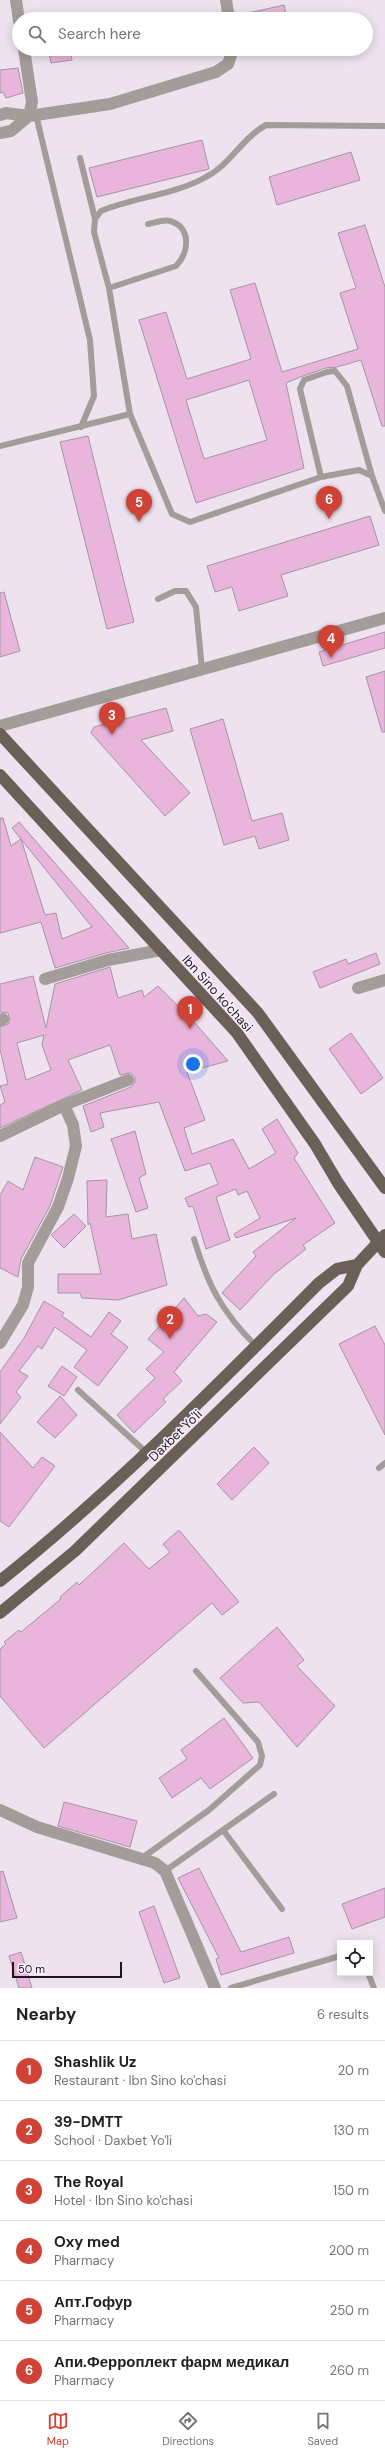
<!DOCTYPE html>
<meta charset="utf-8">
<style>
:root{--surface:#fff;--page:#f2f2f2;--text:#202124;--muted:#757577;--line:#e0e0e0;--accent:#cf4235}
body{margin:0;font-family:"DM Sans",sans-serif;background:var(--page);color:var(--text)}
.controls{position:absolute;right:12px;bottom:12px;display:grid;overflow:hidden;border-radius:0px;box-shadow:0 2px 10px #0003}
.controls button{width:36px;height:36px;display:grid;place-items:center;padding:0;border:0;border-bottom:1px solid var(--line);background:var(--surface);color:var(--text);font:20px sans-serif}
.scale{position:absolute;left:12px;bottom:10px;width:110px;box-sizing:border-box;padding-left:4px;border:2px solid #1b171c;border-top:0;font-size:11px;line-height:14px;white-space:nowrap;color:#1b171c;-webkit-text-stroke:3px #fbeffd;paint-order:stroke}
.you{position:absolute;left:193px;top:1064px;width:14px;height:14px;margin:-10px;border:3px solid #fff;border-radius:50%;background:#1a73e8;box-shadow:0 0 0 6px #1a73e833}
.badge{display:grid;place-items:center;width:26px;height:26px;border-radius:50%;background:var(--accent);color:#fff;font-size:13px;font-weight:700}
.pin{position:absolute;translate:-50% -33px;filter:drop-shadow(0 1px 2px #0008)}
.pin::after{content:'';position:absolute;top:21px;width:14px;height:12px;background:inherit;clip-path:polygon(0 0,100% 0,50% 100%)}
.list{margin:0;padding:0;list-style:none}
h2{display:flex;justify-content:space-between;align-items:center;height:52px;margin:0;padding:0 16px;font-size:17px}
h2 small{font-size:13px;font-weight:400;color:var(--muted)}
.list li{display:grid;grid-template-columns:26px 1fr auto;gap:12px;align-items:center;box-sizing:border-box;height:60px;padding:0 16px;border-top:1px solid var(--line)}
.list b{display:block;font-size:15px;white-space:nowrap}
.list p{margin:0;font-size:13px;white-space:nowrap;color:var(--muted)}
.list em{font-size:13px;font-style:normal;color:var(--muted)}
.icon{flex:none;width:22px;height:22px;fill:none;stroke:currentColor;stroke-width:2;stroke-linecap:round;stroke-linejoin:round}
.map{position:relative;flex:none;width:385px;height:1988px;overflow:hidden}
.search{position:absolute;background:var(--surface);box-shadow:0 2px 10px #0003;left:12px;right:12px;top:12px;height:44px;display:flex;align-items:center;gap:10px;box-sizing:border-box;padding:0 14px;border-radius:22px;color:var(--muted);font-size:15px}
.sheet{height:412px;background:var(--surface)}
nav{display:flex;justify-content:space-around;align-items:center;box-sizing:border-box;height:56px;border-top:1px solid var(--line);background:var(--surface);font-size:11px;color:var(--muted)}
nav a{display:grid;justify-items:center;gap:2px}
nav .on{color:var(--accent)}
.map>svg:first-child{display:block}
</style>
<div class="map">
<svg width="385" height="1988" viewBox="0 0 385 1988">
<rect width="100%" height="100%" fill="#eee2ef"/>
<!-- building -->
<path fill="#e9b5dc" stroke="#a395a0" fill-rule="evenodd" d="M284 5 287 19H244V14Z
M48 49H70L72 60 51 63Z
M18 68 23 93 6 98 3 92 0 93V70Z
M202 140 209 169 97 197 89 168Z
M351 152 360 180 277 205 269 177Z
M365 225 385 287V426H382L361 360 337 367 326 368 303 376 286 383 304 468 196 503 139 320 166 312 187 379 251 359 230 290 255 283 282 372 358 349 340 293 356 288 338 233ZM249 380 267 440 204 459 186 400Z
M88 436 134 622 107 629 60 442Z
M370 516 379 545 281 575 288 596 239 611 232 587 215 592 207 566Z
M4 592 20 651 0 657V593Z
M385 632V648L323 666 319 652Z
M385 671V732H382L366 677Z
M166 708 173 731 141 740 190 793 165 816 91 733 94 727Z
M223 719 252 821 282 813 289 840 259 849 255 836 224 845 190 729Z
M0 818H3L11 846 21 839 45 915 56 913 62 939 92 927 12 828 19 822 129 948 106 953 55 968 41 922 0 933Z
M376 953 380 964 320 988 313 972 346 959 348 964Z
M110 967 118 998 142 990 144 997 158 986 181 1009 182 1008 228 1061 187 1072 205 1120 184 1128 192 1154 233 1139 249 1169 276 1153 262 1129 277 1119 298 1153 294 1158 335 1223 303 1245 306 1249 274 1274 240 1310 222 1293 256 1256 253 1252 296 1218 236 1238 234 1234 260 1218 247 1191 238 1195 236 1189 216 1197 230 1240 206 1249 193 1206 189 1207 185 1198 218 1184 210 1163 185 1171 159 1102 100 1113 104 1127 91 1132 83 1106 131 1087 135 1082V1077L130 1073 120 1075 110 1045 68 1060 82 1090 0 1128V1105L5 1102 0 1086 8 1084 0 1049V1027L8 1024 10 1020 8 1013 0 1012V984L33 976 46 1028 55 984ZM44 1035 42 1045 51 1070 26 1080 17 1043Z
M351 1033 383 1078 361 1094 329 1049Z
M135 1131 146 1174 139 1178 148 1208 136 1212 111 1139Z
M35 1157 63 1167 50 1206 21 1259 18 1277 0 1268V1195L8 1181 23 1190Z
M107 1180 106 1217 128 1214 132 1239 156 1234 167 1285 118 1300 82 1298 80 1293H58V1274H101L90 1223 88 1225 87 1181Z
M74 1214 86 1226 64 1248 51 1235Z
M184 1298 198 1316 206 1314 217 1322 174 1372 182 1381 163 1399 166 1402 134 1433 117 1415 155 1378 146 1369 164 1352 148 1339Z
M44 1301 64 1313 62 1316 91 1337 109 1312 121 1321 111 1334 128 1347 98 1386 74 1367 87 1350 55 1327 42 1349 38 1346 19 1371 28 1376 16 1392 21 1397 0 1424V1372L24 1338Z
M375 1326 385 1345V1435L339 1344Z
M62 1366 77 1377 64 1396 48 1386Z
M60 1396 77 1415 55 1438 37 1422Z
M0 1432 33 1468 42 1457 55 1466 9 1527 0 1521Z
M254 1447 269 1463 232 1500 217 1484Z
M179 1530 239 1602 222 1615 212 1603 44 1748 0 1696V1649L6 1644 4 1642 19 1630 21 1632 61 1599 60 1597 77 1582 79 1585 124 1543 149 1569 170 1552 163 1544Z
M277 1627 304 1660 297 1666 335 1706 297 1747 259 1702 243 1703 220 1678Z
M224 1718 253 1758 210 1789 201 1778 172 1798 159 1778 187 1759 181 1750Z
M64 1802 137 1821 130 1847 58 1826Z
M199 1868 241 1952 289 1937 294 1953 221 1975 216 1959 219 1958 178 1878Z
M3 1871 17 1918 0 1922V1872Z
M385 1888V1917L352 1929 342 1904Z
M154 1906 180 1978 164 1983 139 1912Z
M21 1952 32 1988H19L9 1956Z"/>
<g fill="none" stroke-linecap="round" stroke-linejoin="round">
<!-- lane -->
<path stroke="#a39c98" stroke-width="6" d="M36 115 90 340 94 396 81 427
M385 126 266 125C242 138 230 165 206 177 174 195 135 197 101 211L95 219 94 232 109 288 130 414 172 514 190 522 321 477 359 470 372 476 385 511
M80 158 95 219
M109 288 176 266C189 253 192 227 170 221 164 219 154 223 148 224
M0 446 130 414
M321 477 300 389 304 380 327 372 335 371 347 386 372 476
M158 599 175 591H186L196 607 202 669
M194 1239C208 1285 221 1311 256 1346
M78 1390 147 1453
M379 1468 385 1463
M223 1830 282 1909
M142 1858 209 1810 260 1765 262 1756 258 1742 196 1671
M165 1871 274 1794
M368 1973 374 1988
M231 1988 340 1956"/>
<!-- street -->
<path stroke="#a39c98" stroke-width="12" d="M16 0 19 21
M226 0 229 19
M24 49 32 102 29 116
M0 115 6 113 29 116 110 104 216 72 228 64 233 49
M0 133 11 131 29 116
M0 726 385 618
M45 979 108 960 161 950
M358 988 385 980
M0 1020 3 1019
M0 1136 64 1105 128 1080
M0 1343 23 1305 28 1287V1263L58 1207 68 1178 76 1146 73 1125 64 1105
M0 1810 37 1827 155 1863 165 1871 215 1988"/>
<!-- primary -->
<path stroke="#6b5f58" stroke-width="12" d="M0 734 258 1013 385 1188
M0 775 237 1033 315 1144 338 1183 385 1252
M0 1581C114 1490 216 1386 319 1283L337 1269 357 1265
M0 1613 75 1551 348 1286 357 1265 385 1235"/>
</g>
<g text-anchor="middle" stroke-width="3" stroke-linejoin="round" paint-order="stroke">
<!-- street labels -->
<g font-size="13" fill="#1b171c" stroke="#fbeffd">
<text transform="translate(218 993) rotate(48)" y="5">Ibn Sino ko'chasi</text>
<text transform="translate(175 1435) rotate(-44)" y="5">Daxbet Yo'li</text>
</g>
</g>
</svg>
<div class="controls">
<button><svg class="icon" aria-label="locate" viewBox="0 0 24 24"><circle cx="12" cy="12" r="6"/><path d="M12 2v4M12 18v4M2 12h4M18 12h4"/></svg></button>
</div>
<div class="scale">50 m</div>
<div class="you"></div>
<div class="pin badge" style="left:190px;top:1029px">1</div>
<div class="pin badge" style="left:170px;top:1339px">2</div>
<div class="pin badge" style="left:112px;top:735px">3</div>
<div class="pin badge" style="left:331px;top:658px">4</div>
<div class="pin badge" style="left:139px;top:522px">5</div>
<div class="pin badge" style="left:329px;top:519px">6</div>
<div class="search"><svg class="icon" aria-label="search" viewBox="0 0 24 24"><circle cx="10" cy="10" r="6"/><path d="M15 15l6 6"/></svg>Search here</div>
</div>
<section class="sheet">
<h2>Nearby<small>6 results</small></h2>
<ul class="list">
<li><span class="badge">1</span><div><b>Shashlik Uz</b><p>Restaurant · Ibn Sino ko'chasi</p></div><em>20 m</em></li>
<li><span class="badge">2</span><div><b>39-DMTT</b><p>School · Daxbet Yo'li</p></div><em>130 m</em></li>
<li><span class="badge">3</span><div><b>The Royal</b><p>Hotel · Ibn Sino ko'chasi</p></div><em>150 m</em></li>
<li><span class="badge">4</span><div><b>Oxy med</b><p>Pharmacy</p></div><em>200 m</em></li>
<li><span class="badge">5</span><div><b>Апт.Гофур</b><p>Pharmacy</p></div><em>250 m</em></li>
<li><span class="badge">6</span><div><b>Апи.Ферроплект фарм медикал</b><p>Pharmacy</p></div><em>260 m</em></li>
</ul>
</section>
<nav>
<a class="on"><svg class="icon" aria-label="map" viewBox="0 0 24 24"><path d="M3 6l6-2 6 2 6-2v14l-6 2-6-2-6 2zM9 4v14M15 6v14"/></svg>Map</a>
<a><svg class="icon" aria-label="directions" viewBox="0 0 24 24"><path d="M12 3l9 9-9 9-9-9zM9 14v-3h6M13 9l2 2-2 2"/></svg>Directions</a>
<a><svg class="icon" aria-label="saved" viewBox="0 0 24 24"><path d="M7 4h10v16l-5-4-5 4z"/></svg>Saved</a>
</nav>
